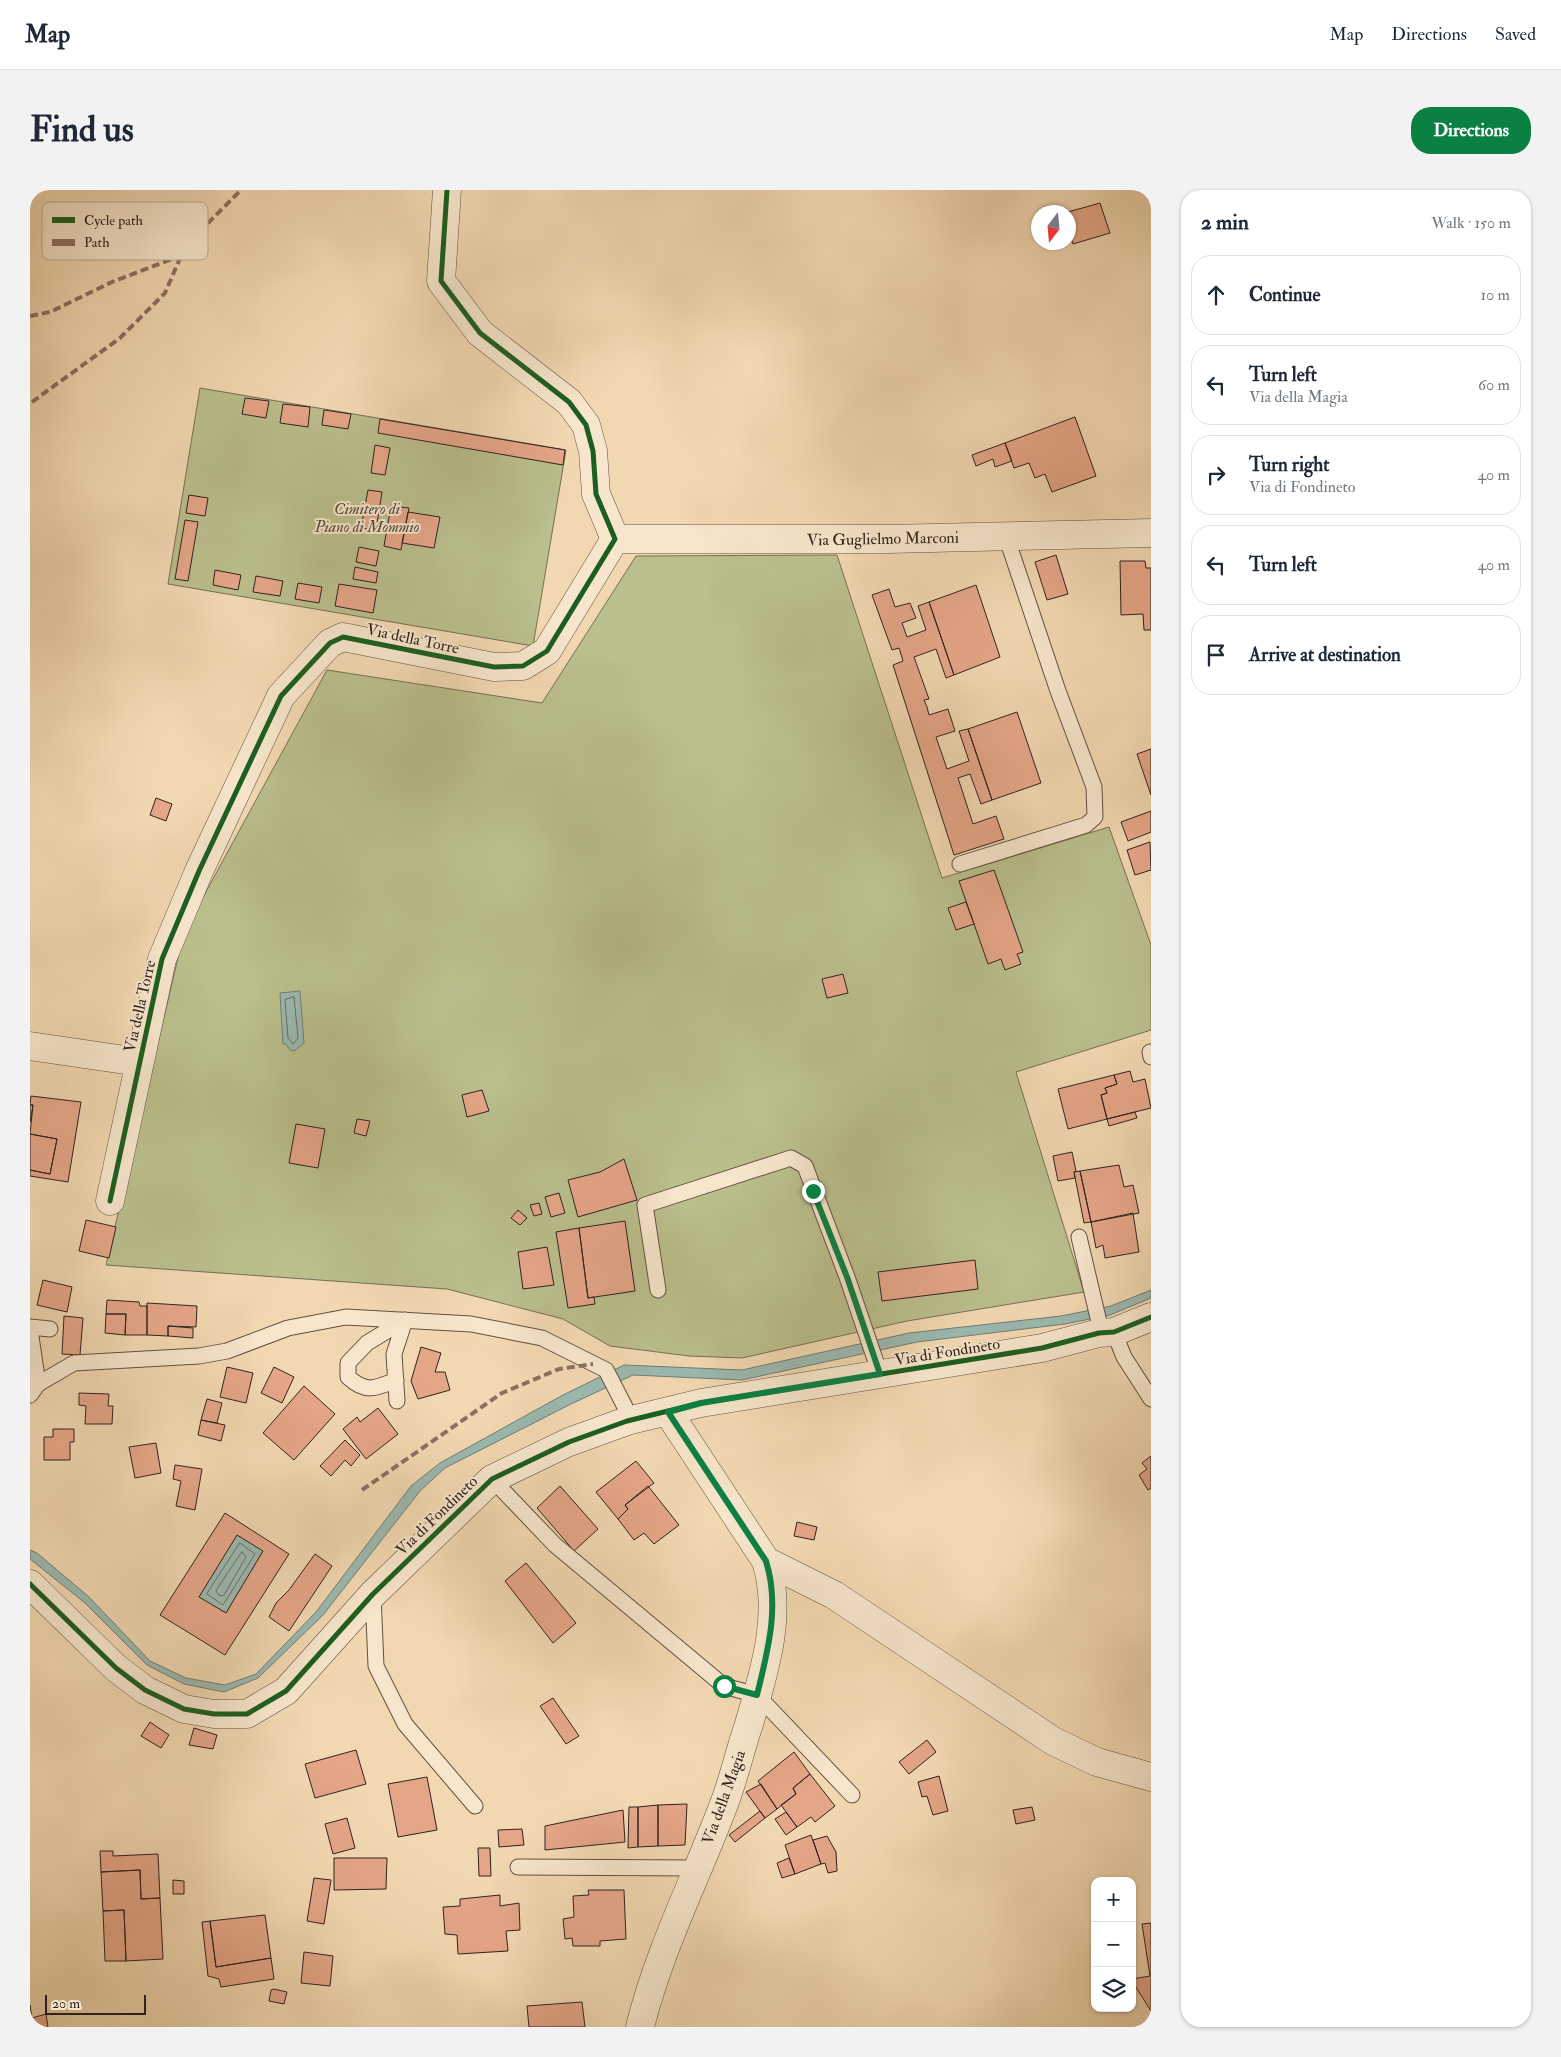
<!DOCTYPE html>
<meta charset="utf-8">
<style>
:root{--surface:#fff;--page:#f2f2f3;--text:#1f2937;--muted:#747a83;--line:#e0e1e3;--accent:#0b8043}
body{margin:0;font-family:"IM FELL Double Pica",serif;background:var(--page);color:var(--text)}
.controls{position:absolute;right:15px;bottom:15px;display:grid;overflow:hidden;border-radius:10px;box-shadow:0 1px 4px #0004}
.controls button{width:45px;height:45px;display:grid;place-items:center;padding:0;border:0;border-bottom:1px solid var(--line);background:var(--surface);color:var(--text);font:25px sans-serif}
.compass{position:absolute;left:1001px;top:15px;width:45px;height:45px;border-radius:50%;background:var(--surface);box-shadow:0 1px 4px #0004;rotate:196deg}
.scale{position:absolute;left:15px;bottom:12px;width:101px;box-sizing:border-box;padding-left:5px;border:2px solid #30221d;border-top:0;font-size:14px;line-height:18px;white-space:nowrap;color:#30221d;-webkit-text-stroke:4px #f7e6cc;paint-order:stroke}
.stop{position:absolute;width:15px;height:15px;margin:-11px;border:4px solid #0b8043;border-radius:50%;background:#fff}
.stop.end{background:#0b8043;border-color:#fff;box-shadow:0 1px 5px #0008}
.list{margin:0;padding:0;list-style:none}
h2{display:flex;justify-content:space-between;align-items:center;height:65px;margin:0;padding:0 20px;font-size:21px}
h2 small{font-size:16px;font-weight:400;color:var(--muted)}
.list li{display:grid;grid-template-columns:32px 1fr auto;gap:15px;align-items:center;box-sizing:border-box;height:80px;margin:0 10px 10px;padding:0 10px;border:1px solid var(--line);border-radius:20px}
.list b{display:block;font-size:19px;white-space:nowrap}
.list p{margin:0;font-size:16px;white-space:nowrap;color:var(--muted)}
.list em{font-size:16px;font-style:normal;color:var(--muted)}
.icon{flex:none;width:28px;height:28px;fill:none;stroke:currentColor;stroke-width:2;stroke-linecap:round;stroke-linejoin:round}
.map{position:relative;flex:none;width:1121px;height:1837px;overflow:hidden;border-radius:20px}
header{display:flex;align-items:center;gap:30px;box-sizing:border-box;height:70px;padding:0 25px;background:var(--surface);border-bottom:1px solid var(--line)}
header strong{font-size:24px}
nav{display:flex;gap:28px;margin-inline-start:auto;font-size:18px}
.intro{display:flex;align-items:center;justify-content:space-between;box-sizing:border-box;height:120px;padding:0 30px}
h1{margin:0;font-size:35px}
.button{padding:12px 22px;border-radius:20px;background:var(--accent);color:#fff;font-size:18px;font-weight:700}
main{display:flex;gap:30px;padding:0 30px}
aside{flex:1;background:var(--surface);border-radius:20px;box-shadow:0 1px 4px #0004}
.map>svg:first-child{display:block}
</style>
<header>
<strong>Map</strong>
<nav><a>Map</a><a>Directions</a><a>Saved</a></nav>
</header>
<div class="intro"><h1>Find us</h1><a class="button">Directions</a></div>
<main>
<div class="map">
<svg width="1121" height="1837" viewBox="0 0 1121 1837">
<rect width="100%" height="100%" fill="#f2d8b1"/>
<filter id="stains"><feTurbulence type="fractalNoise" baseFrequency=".004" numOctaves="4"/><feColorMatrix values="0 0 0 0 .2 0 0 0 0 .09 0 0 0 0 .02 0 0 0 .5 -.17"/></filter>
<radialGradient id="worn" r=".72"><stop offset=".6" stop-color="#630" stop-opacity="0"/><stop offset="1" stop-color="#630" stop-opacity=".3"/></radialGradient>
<!-- green -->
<path fill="#babf8c" stroke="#757054" d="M170 198 536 260 503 456 138 394Z
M807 365 912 688 1079 637 1121 755V840L986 882 1054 1102 877 1131 712 1168 659 1166 580 1156 533 1129 417 1099 76 1075 154 742 297 480 512 513 606 366Z"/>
<!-- water -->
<path fill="#9bb9b0" stroke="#707d75" d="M270 801 274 853 264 861 260 860 256 854H253L250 803Z
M1121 1100V1108L1080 1125 1035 1134 887 1152 712 1190 603 1185 541 1214 415 1278 390 1301 293 1425 228 1488 194 1502 154 1494 117 1475 55 1413 0 1369V1360L7 1363 59 1407 120 1471 156 1488 195 1495 226 1484 286 1422 381 1296 410 1273 533 1205 594 1175 712 1180 879 1143 1031 1126 1081 1116Z
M207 1345 233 1361 196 1423 169 1407Z"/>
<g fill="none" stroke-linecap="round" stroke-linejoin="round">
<!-- shore -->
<path stroke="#666e66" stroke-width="1" d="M264 807 268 848 263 854 258 848 255 810Z
M210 1353 225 1364 193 1415 177 1404Z
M212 1362 216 1367 194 1405 190 1406 186 1401Z"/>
</g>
<!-- building -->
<path fill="#e5a688" stroke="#30221d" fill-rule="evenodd" d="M1070 13 1080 43 1043 54 1038 40V22Z
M215 208 239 211 236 228 212 224Z
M253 214 280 217 278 237 250 233Z
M294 220 321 224 318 239 292 235Z
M1045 227 1066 286 1022 302 1015 284 1005 288 999 273 984 278 975 253Z
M350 229 535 260 533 275 348 243Z
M975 253 982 271 965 277 963 269 946 276 942 265Z
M345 255 360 258 355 285 341 283Z
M338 300 352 302 346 341 331 338Z
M159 305 178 308 175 326 156 323Z
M361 316 379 318 371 360 354 356Z
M378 322 410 327 404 358 372 353Z
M155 330 168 332 158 391 145 389Z
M329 357 349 361 346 376 326 372Z
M1026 365 1038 404 1017 410 1005 372Z
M1090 371H1115L1116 378H1121V440H1114L1113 424 1091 425Z
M325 377 348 382 346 393 323 389Z
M185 380 211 385 208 400 183 395Z
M226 386 253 391 250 406 223 402Z
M268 393 292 397 289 413 265 409Z
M309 394 347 400 343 423 305 416Z
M946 395 970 467 924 485 899 412Z
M859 399 865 417 880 413 886 428 872 433 877 447 896 440 888 416 899 412 924 485 916 488 906 459 884 467 899 509 894 510 897 517 899 525 918 519 925 541 906 547 917 579 939 571 929 541 938 539 962 610 951 614 940 584 928 588 943 634 966 626 974 649 924 665 863 475 873 471 869 458 862 460 842 405Z
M987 522 1011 593 962 610 938 539Z
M1121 559V605L1107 564Z
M126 608 142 614 136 631 120 625Z
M1121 621V642L1098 651 1091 632Z
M1120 652 1121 680 1105 685 1097 660Z
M964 680 993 762 987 764 991 774 975 780 971 769 958 774 929 691Z
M936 712 944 734 926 740 918 718Z
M813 784 818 803 797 808 792 789Z
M1100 881 1103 892 1115 889 1121 918 1077 929 1071 905 1077 903 1075 898 1087 894 1084 885Z
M1084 885 1087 894 1075 898 1077 903 1071 905 1077 929 1038 939 1028 899Z
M452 900 459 921 437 927 432 905Z
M1 906 51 912 38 992 0 986V980L20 984 27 949 0 944 3 915H0Z
M0 915H3L0 932Z
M1105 922 1107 928 1079 936 1077 929Z
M327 929 340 931 336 946 324 943Z
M266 934 295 939 288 978 259 973Z
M0 944 27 949 20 984 0 980Z
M1042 962 1046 981 1044 982 1045 988 1028 991 1023 966Z
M594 969 607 1010 548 1027 538 990 570 982Z
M1089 975 1094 997 1103 995 1109 1023 1061 1032 1050 981Z
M1050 981 1061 1032 1054 1033 1044 982Z
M529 1003 535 1023 521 1027 515 1007Z
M509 1013 512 1024 504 1026 500 1015Z
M488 1020 497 1028 490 1035 481 1028Z
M1103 1023 1109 1062 1075 1068 1073 1055 1066 1058 1061 1032Z
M56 1030 86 1037 79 1068 49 1061Z
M595 1031 605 1101 558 1108 549 1038Z
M549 1038 558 1108 564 1107 565 1114 538 1118 526 1042Z
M517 1057 524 1095 493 1099 488 1062Z
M945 1070 948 1099 852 1111 848 1082Z
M13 1090 42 1097 37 1122 7 1115Z
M77 1110 109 1112 110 1116H117V1145H95L96 1124H76Z
M117 1113 167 1116 166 1137 138 1136V1146L117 1145Z
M76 1124H96L95 1145 75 1143Z
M34 1126 53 1128 50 1165 32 1164Z
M138 1136 163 1138V1148L138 1146Z
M391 1157 411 1163 405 1182H415L420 1200 388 1209 381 1191Z
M197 1177 223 1183 216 1213 190 1207Z
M244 1177 264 1187 252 1213 231 1203Z
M274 1196 305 1224 264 1270 233 1243Z
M49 1203 79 1204 78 1216H83L82 1234H55L56 1216 49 1215Z
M177 1209 192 1213 187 1233 171 1230Z
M348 1218 368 1244 336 1269 313 1239 327 1227 330 1232Z
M171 1230 195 1235 191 1251 168 1245Z
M23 1239H44V1252H40V1270H14V1247H23Z
M315 1250 330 1265 321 1276 315 1270 301 1286 290 1276Z
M126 1253 131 1283 105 1288 99 1257Z
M1121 1266V1298L1118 1300 1109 1285 1117 1279 1112 1273Z
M606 1271 624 1293 595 1315 598 1319 588 1329 566 1302Z
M145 1275 172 1279 165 1320 146 1316 151 1291 143 1289Z
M530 1296 568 1339 544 1361 507 1318Z
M618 1296 649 1335 624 1354 614 1343 604 1350 588 1329 598 1319 595 1315Z
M195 1323 259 1364 195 1465 130 1425ZM207 1345 233 1361 196 1423 169 1407Z
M767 1332 787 1337 784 1350 764 1346Z
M285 1364 302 1376 259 1441 239 1427 246 1413 259 1400Z
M496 1373 546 1433 523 1453 475 1391Z
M523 1508 549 1546 536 1554 510 1516Z
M120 1532 139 1545 131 1558 111 1546Z
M164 1538 187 1545 183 1559 159 1555Z
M897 1550 906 1562 879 1584 869 1572Z
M326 1560 336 1594 285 1608 275 1574Z
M764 1562 780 1584 763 1598 766 1604 747 1619 728 1591Z
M780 1584 805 1616 785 1632 781 1627 767 1637 751 1615 766 1604 763 1598Z
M909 1586 918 1621 903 1625 897 1606 892 1607 888 1592Z
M397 1587 407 1640 368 1647 358 1594Z
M731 1594 747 1619 735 1628 716 1602Z
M657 1614 655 1655 628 1656V1615Z
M628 1615V1656L608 1657V1617Z
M599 1617H608V1657L598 1658Z
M1002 1617 1005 1630 986 1634 983 1620Z
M593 1620 595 1652 515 1660V1636Z
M730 1621 735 1628 705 1652 699 1645Z
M756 1622 767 1637 756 1645 745 1629Z
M317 1628 325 1658 303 1664 295 1634Z
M492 1639 494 1655 469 1657 468 1640Z
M781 1645 791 1674 765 1684 755 1655Z
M797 1646 806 1662 807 1681 798 1683 795 1673 791 1674 783 1650Z
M448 1658H460L461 1686H449Z
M70 1661H83V1666L128 1664 130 1708 111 1709 110 1680 71 1682Z
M304 1668H357L356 1699 304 1700Z
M759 1668 765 1684 752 1688 747 1673Z
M110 1680 111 1709 130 1708 133 1769 96 1771 94 1720 73 1721 71 1682Z
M284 1688 301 1690 294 1734 277 1731Z
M143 1690 154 1691V1704H143Z
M558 1700H594L596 1749 570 1751V1756H543L542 1748 535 1749 533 1729 544 1727 543 1706 559 1705Z
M470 1705V1716L489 1713 490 1740 476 1741 478 1761 428 1764 427 1745 415 1744 413 1717 430 1716V1709Z
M94 1720 96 1771H75L73 1721Z
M235 1725 241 1768 186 1777 180 1731Z
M180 1731 186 1777 241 1768 244 1789 191 1797 189 1789 178 1786 172 1732Z
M1121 1733V1821L1102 1791V1789L1120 1786 1112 1734Z
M274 1762 303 1766 300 1796 271 1793Z
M244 1799 257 1802 254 1814 239 1811 241 1800Z
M552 1812 555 1837H499L497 1816Z
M0 1815 2 1828 16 1824 18 1837H0Z"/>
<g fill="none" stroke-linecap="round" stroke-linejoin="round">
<defs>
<path id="lane" d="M930 674 1056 635 1065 627 1064 597 1028 501 976 346
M1120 862 1121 867
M1049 1047 1069 1132V1143
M628 1100 615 1015 761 968 775 976 817 1087 850 1184
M0 1137 20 1139
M0 1140 8 1194
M1084 1142 1094 1167 1121 1209
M366 1190C345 1199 335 1203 318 1187V1173L337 1153 375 1130
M0 1205 8 1194 44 1173 169 1166 197 1161 258 1138 316 1127 441 1134 512 1148 576 1180 595 1217 597 1231
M367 1211 364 1164 375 1130
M462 1289 525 1355 694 1496 727 1505 822 1605
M343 1404 346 1476 375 1534 445 1616
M488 1677 666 1678"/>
<path id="street" d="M585 349H858L1121 343
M0 856 109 872
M80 1011 132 769 169 681 251 506 300 453 313 447 464 477 493 476 517 461 585 349 566 304 563 261 556 235 539 212 450 143 411 91 417 0
M638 1222 736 1371 804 1405 1023 1551 1067 1572 1121 1587
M0 1394 86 1478 115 1500 154 1519 184 1524H217L256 1501 343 1404 462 1289 539 1252 597 1231 671 1213 1012 1158 1069 1143 1084 1142 1121 1127
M610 1837C629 1760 666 1688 694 1614 704 1588 710 1560 719 1534 734 1482 753 1425 736 1371"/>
</defs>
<!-- lane casing -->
<use href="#lane" stroke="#605042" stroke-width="17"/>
<!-- street casing -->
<use href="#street" stroke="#605042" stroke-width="29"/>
<!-- lane -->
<use href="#lane" stroke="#f7e6cc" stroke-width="15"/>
<!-- street -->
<use href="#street" stroke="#f7e6cc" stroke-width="28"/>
<!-- quiet -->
<path stroke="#8d6e63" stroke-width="4" stroke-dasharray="8 4" stroke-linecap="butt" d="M0 126 20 122 82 92 142 69 211 0
M2 212 90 148 135 103 154 59
M332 1300 472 1203 529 1179 563 1174"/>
<defs>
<path id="cycleway" d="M80 1011 132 769 169 681 251 506 300 453 313 447 464 477 493 476 517 461 585 349 566 304 563 261 556 235 539 212 450 143 411 91 417 0
M0 1394 86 1478 115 1500 154 1519 184 1524H217L256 1501 343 1404 462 1289 539 1252 597 1231 671 1213 1012 1158 1069 1143 1084 1142 1121 1127"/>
</defs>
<!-- cycleway casing -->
<use href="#cycleway" stroke="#f7e6cc" stroke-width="8"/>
<!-- cycleway -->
<use href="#cycleway" stroke="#1b5e20" stroke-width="5"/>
</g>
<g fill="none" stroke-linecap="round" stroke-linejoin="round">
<!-- route -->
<path stroke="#0b8043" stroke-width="6" d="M694 1496 727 1505C738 1460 750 1416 736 1371L638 1222 671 1213 850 1184 817 1087 783 1001"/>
</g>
<g text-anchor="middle" stroke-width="4" stroke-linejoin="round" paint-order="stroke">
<!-- park labels -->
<g font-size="16" font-style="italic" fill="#524939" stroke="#f7e6cc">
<text x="337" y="324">Cimitero di<tspan x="337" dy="18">Piano di Mommio</tspan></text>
</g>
<!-- street labels -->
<g font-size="16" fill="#30221d" stroke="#f7e6cc">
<text transform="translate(853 348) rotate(-1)" y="6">Via Guglielmo Marconi</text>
<text transform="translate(383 448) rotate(12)" y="6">Via della Torre</text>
<text transform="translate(109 816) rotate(-77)" y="6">Via della Torre</text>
<text transform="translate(917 1161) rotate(-9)" y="6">Via di Fondineto</text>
<text transform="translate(406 1325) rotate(-44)" y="6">Via di Fondineto</text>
<text transform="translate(693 1607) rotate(-70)" y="6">Via della Magia</text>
</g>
</g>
<!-- legend -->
<rect x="12" y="12" width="166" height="58" rx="8" fill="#f7e6cc" stroke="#bbab98" stroke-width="1"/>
<rect x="22" y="27" width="23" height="6" fill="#1b5e20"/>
<rect x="22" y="49" width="23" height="7" fill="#8d6e63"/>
<g font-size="14" fill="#30221d">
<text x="54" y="35">Cycle path</text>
<text x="54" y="57">Path</text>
</g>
<rect width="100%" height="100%" filter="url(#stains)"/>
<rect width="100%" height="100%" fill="url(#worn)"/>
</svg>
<div class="controls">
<button>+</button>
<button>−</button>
<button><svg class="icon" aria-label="layers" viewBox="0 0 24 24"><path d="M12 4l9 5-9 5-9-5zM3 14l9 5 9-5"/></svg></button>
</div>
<svg class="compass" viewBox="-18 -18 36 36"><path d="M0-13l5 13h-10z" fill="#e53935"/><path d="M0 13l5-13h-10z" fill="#747a83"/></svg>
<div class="scale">20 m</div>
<div class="stop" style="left:694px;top:1496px"></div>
<div class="stop end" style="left:783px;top:1001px"></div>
</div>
<aside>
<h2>2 min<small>Walk · 150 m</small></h2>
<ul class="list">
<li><svg class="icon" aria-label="ahead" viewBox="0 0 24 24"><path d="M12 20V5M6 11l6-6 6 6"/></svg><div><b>Continue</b></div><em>10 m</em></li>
<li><svg class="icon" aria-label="left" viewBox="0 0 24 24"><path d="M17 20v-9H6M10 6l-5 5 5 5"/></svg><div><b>Turn left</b><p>Via della Magia</p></div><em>60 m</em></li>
<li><svg class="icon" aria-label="right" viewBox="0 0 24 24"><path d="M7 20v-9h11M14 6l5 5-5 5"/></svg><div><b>Turn right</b><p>Via di Fondineto</p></div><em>40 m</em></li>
<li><svg class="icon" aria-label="left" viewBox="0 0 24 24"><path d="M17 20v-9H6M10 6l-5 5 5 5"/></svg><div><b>Turn left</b></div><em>40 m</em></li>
<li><svg class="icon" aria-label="arrive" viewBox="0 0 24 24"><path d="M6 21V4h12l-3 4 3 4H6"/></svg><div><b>Arrive at destination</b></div></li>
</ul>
</aside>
</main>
